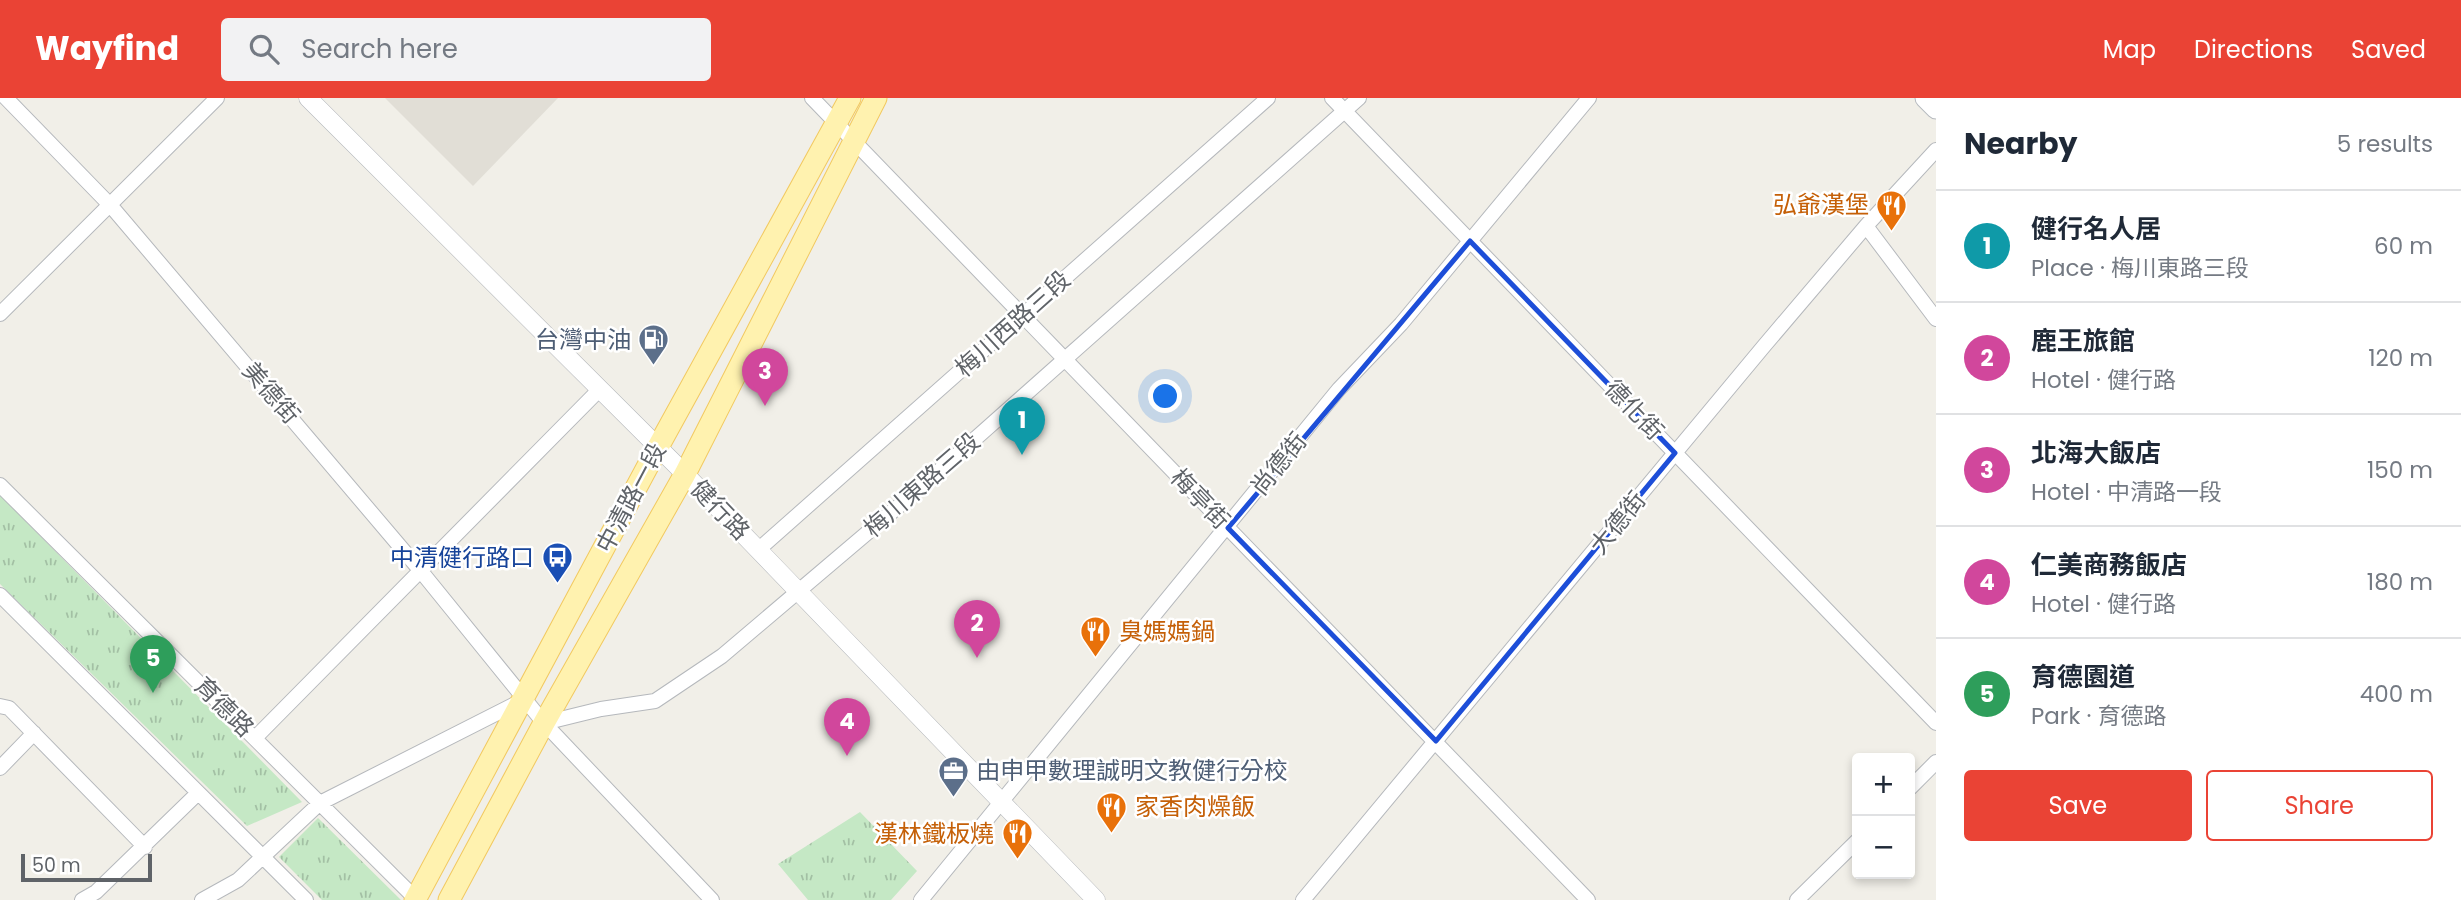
<!DOCTYPE html>
<meta charset="utf-8">
<style>
:root{--surface:#fff;--page:#f2f2f3;--text:#1f2937;--muted:#747a83;--line:#e0e1e3;--accent:#ea4335}
body{margin:0;font-family:Poppins,"Noto Sans TC",sans-serif;background:var(--page);color:var(--text)}
.controls{position:absolute;right:21px;bottom:21px;display:grid;overflow:hidden;border-radius:7px;box-shadow:0 4px 10px #0003}
.controls button{width:63px;height:63px;display:grid;place-items:center;padding:0;border:0;border-bottom:2px solid var(--line);background:var(--surface);color:var(--text);font:35px sans-serif}
.scale{position:absolute;left:21px;bottom:18px;width:131px;box-sizing:border-box;padding-left:7px;border:4px solid #5f6368;border-top:0;font-size:19px;line-height:24px;white-space:nowrap;color:#5f6368;-webkit-text-stroke:5px #fff;paint-order:stroke}
.you{position:absolute;left:1166px;top:299px;width:24px;height:24px;margin:-18px;border:5px solid #fff;border-radius:50%;background:#1a73e8;box-shadow:0 0 0 10px #1a73e833}
.badge{display:grid;place-items:center;width:46px;height:46px;border-radius:50%;background:var(--accent);color:#fff;font-size:23px;font-weight:700}
.pin{position:absolute;translate:-50% -58px;filter:drop-shadow(0 2px 4px #0008)}
.pin::after{content:'';position:absolute;top:37px;width:24px;height:21px;background:inherit;clip-path:polygon(0 0,100% 0,50% 100%)}
.list{margin:0;padding:0;list-style:none}
h2{display:flex;justify-content:space-between;align-items:center;height:91px;margin:0;padding:0 28px;font-size:30px}
h2 small{font-size:23px;font-weight:400;color:var(--muted)}
.list li{display:grid;grid-template-columns:46px 1fr auto;gap:21px;align-items:center;box-sizing:border-box;height:112px;padding:0 28px;border-top:2px solid var(--line)}
.list b{display:block;font-size:26px;white-space:nowrap}
.list p{margin:0;font-size:23px;white-space:nowrap;color:var(--muted)}
.list em{font-size:23px;font-style:normal;color:var(--muted)}
.actions{display:flex;gap:14px;padding:21px 28px}
.actions a{flex:1;padding:16px 0;border:2px solid var(--accent);border-radius:7px;text-align:center;font-size:24px;color:var(--accent)}
.actions .main{background:var(--accent);color:#fff}
.icon{flex:none;width:38px;height:38px;fill:none;stroke:currentColor;stroke-width:2;stroke-linecap:round;stroke-linejoin:round}
.map{position:relative;flex:none;width:1936px;height:802px;overflow:hidden}
header{display:flex;align-items:center;gap:42px;box-sizing:border-box;height:98px;padding:0 35px;background:var(--accent);color:#fff}
header strong{font-size:33px}
nav{display:flex;gap:38px;margin-inline-start:auto;font-size:24px}
.search{width:490px;height:63px;background:var(--page);display:flex;align-items:center;gap:18px;box-sizing:border-box;padding:0 24px;border-radius:7px;color:var(--muted);font-size:26px}
main{display:flex}
aside{flex:1;background:var(--surface)}
.map>svg:first-child{display:block}
</style>
<header>
<strong>Wayfind</strong>
<div class="search"><svg class="icon" aria-label="search" viewBox="0 0 24 24"><circle cx="10" cy="10" r="6"/><path d="M15 15l6 6"/></svg>Search here</div>
<nav><a>Map</a><a>Directions</a><a>Saved</a></nav>
</header>
<main>
<div class="map">
<svg width="1936" height="802" viewBox="0 0 1936 802">
<defs>
<pattern id="grass-tufts" width="24" height="20" patternUnits="userSpaceOnUse" patternTransform="scale(1.75)"><rect width="24" height="20" fill="#c5e8c5"/><path d="M3 7l-1-3M5 7V3M7 7l1-3M15 17l-1-3M17 17v-4M19 17l1-3" fill="none" stroke="#a3c0a4"/></pattern>
</defs>
<rect width="100%" height="100%" fill="#f1efe8"/>
<!-- education -->
<path fill="#e1ded6" d="M385 0H558L473 88Z"/>
<!-- grass -->
<path fill="url(#grass-tufts)" d="M0 397 302 704 247 728 0 486Z
M860 714 917 773 891 802H808L778 766Z
M318 720 401 802H322L279 759Z"/>
<g fill="none" stroke-linecap="round" stroke-linejoin="round">
<defs>
<path id="minor" d="M6 0 111 108 420 472 544 625 712 802
M812 0 1588 802
M1332 0 1936 625
M1866 128 1936 221
M0 216 217 0
M0 387 417 802
M758 452 1268 0
M0 497 306 802
M0 608 9 610 145 749
M544 625 601 611 655 603 722 558 913 396 1359 0
M255 640 600 291
M0 670 34 635
M1910 690 1936 664
M82 802 96 794 198 695
M202 802 238 782 320 705 523 602
M921 802 1339 291 1401 226 1589 0
M1303 802 1764 248 1866 128 1936 52
M1797 802 1857 743"/>
<path id="tertiary" d="M308 0 685 376 1096 802"/>
<path id="secondary" d="M1925 0 1936 11"/>
<path id="primary" d="M415 802 658 349 850 0
M449 802 544 625 685 376 876 0"/>
</defs>
<!-- minor casing -->
<use href="#minor" stroke="#b5b8bc" stroke-width="16"/>
<!-- tertiary casing -->
<use href="#tertiary" stroke="#b5b8bc" stroke-width="19"/>
<!-- secondary casing -->
<use href="#secondary" stroke="#b6babf" stroke-width="21"/>
<!-- primary casing -->
<use href="#primary" stroke="#f2c960" stroke-width="23"/>
<!-- minor -->
<use href="#minor" stroke="#fff" stroke-width="14"/>
<!-- tertiary -->
<use href="#tertiary" stroke="#fff" stroke-width="18"/>
<!-- secondary -->
<use href="#secondary" stroke="#fff" stroke-width="19"/>
<!-- primary -->
<use href="#primary" stroke="#fff2af" stroke-width="21"/>
</g>
<!-- marked area -->
<path fill="none" stroke="#1d4ed8" stroke-width="5" stroke-linejoin="round" d="M1470 143 1675 355 1436 643 1228 430Z"/>
<!-- icons -->
<defs>
<symbol id="restaurant-pin" viewBox="-11 -11 22 30"><path d="M0 17L-7.5 6A9.5 9.5 0 1 1 7.5 6Z" fill="#e8710a" stroke="#fff"/><path d="M-5-6h1v4h1v-4h1v4h1v-4h1v5L-1.5 .5V6h-2V.5L-5-1ZM5-6V6H3V1.5H1.5Q1.5-4 5-6Z" fill="#fff"/></symbol>
<symbol id="fuel-pin" viewBox="-11 -11 22 30"><path d="M0 17L-7.5 6A9.5 9.5 0 1 1 7.5 6Z" fill="#5c6f8a" stroke="#fff"/><path d="M-5.5-6h7V0h2V4h1.3V-2.5L3-4.5l.8-.8L6-3V5H2.5V1h-1V6h-7ZM-4.2-4.7v3.2H.2V-4.7Z" fill="#fff"/></symbol>
<symbol id="bus-pin" viewBox="-11 -11 22 30"><path d="M0 17L-7.5 6A9.5 9.5 0 1 1 7.5 6Z" fill="#1a4fb4" stroke="#fff"/><path d="M-5-6H5V4H4V6H2V4H-2V6H-4V4H-5ZM-3.5-4V0h7V-4ZM-3.5 1.2v1.5H-2V1.2ZM2 1.2v1.5H3.5V1.2Z" fill="#fff"/></symbol>
<symbol id="office-pin" viewBox="-11 -11 22 30"><path d="M0 17L-7.5 6A9.5 9.5 0 1 1 7.5 6Z" fill="#5c6f8a" stroke="#fff"/><path d="M-6-3h4V-5.5h4V-3h4V5H-6ZM-1-4.5V-3h2v-1.5ZM-6 0V1H6V0Z" fill="#fff"/></symbol>
</defs>
<g fill-rule="evenodd">
<use href="#restaurant-pin" x="1874" y="90" width="35" height="47"/>
<use href="#fuel-pin" x="636" y="224" width="35" height="47"/>
<use href="#bus-pin" x="540" y="442" width="35" height="47"/>
<use href="#restaurant-pin" x="1078" y="516" width="35" height="47"/>
<use href="#office-pin" x="936" y="656" width="35" height="47"/>
<use href="#restaurant-pin" x="1094" y="692" width="35" height="47"/>
<use href="#restaurant-pin" x="1000" y="718" width="35" height="47"/>
</g>
<g text-anchor="middle" stroke-width="5" stroke-linejoin="round" paint-order="stroke">
<!-- food labels -->
<g font-size="24" fill="#c56008" stroke="#fff" text-anchor="end">
<text x="1869" y="115">弘爺漢堡</text>
<text x="1119" y="542" text-anchor="start">臭媽媽鍋</text>
<text x="1135" y="717" text-anchor="start">家香肉燥飯</text>
<text x="994" y="744">漢林鐵板燒</text>
</g>
<!-- street labels -->
<g font-size="24" fill="#5f6368" stroke="#fff">
<text transform="translate(1013 226) rotate(-42)" y="8">梅川西路三段</text>
<text transform="translate(271 295) rotate(49)" y="8">美德街</text>
<text transform="translate(1634 312) rotate(46)" y="8">德化街</text>
<text transform="translate(1279 366) rotate(-51)" y="8">尚德街</text>
<text transform="translate(922 387) rotate(-41)" y="8">梅川東路三段</text>
<text transform="translate(631 400) rotate(-62)" y="8">中清路一段</text>
<text transform="translate(1200 401) rotate(46)" y="8">梅亭街</text>
<text transform="translate(720 412) rotate(46)" y="8">健行路</text>
<text transform="translate(1618 425) rotate(-51)" y="8">大德街</text>
<text transform="translate(224 609) rotate(45)" y="8">育德路</text>
</g>
<!-- service labels -->
<g font-size="24" fill="#4e5e75" stroke="#fff" text-anchor="end">
<text x="631" y="250">台灣中油</text>
<text x="976" y="681" text-anchor="start">由申甲數理誠明文教健行分校</text>
</g>
<!-- transit labels -->
<g font-size="24" fill="#164399" stroke="#fff" text-anchor="end">
<text x="534" y="468">中清健行路口</text>
</g>
</g>
</svg>
<div class="controls">
<button>+</button>
<button>−</button>
</div>
<div class="scale">50 m</div>
<div class="you"></div>
<div class="pin badge" style="left:1022px;top:357px;background:#0f9aa8">1</div>
<div class="pin badge" style="left:977px;top:560px;background:#d1479c">2</div>
<div class="pin badge" style="left:765px;top:308px;background:#d1479c">3</div>
<div class="pin badge" style="left:847px;top:658px;background:#d1479c">4</div>
<div class="pin badge" style="left:153px;top:595px;background:#2e9e5b">5</div>
</div>
<aside>
<h2>Nearby<small>5 results</small></h2>
<ul class="list">
<li><span class="badge" style="background:#0f9aa8">1</span><div><b>健行名人居</b><p>Place · 梅川東路三段</p></div><em>60 m</em></li>
<li><span class="badge" style="background:#d1479c">2</span><div><b>鹿王旅館</b><p>Hotel · 健行路</p></div><em>120 m</em></li>
<li><span class="badge" style="background:#d1479c">3</span><div><b>北海大飯店</b><p>Hotel · 中清路一段</p></div><em>150 m</em></li>
<li><span class="badge" style="background:#d1479c">4</span><div><b>仁美商務飯店</b><p>Hotel · 健行路</p></div><em>180 m</em></li>
<li><span class="badge" style="background:#2e9e5b">5</span><div><b>育德園道</b><p>Park · 育德路</p></div><em>400 m</em></li>
</ul>
<div class="actions"><a class="main">Save</a><a>Share</a></div>
</aside>
</main>
